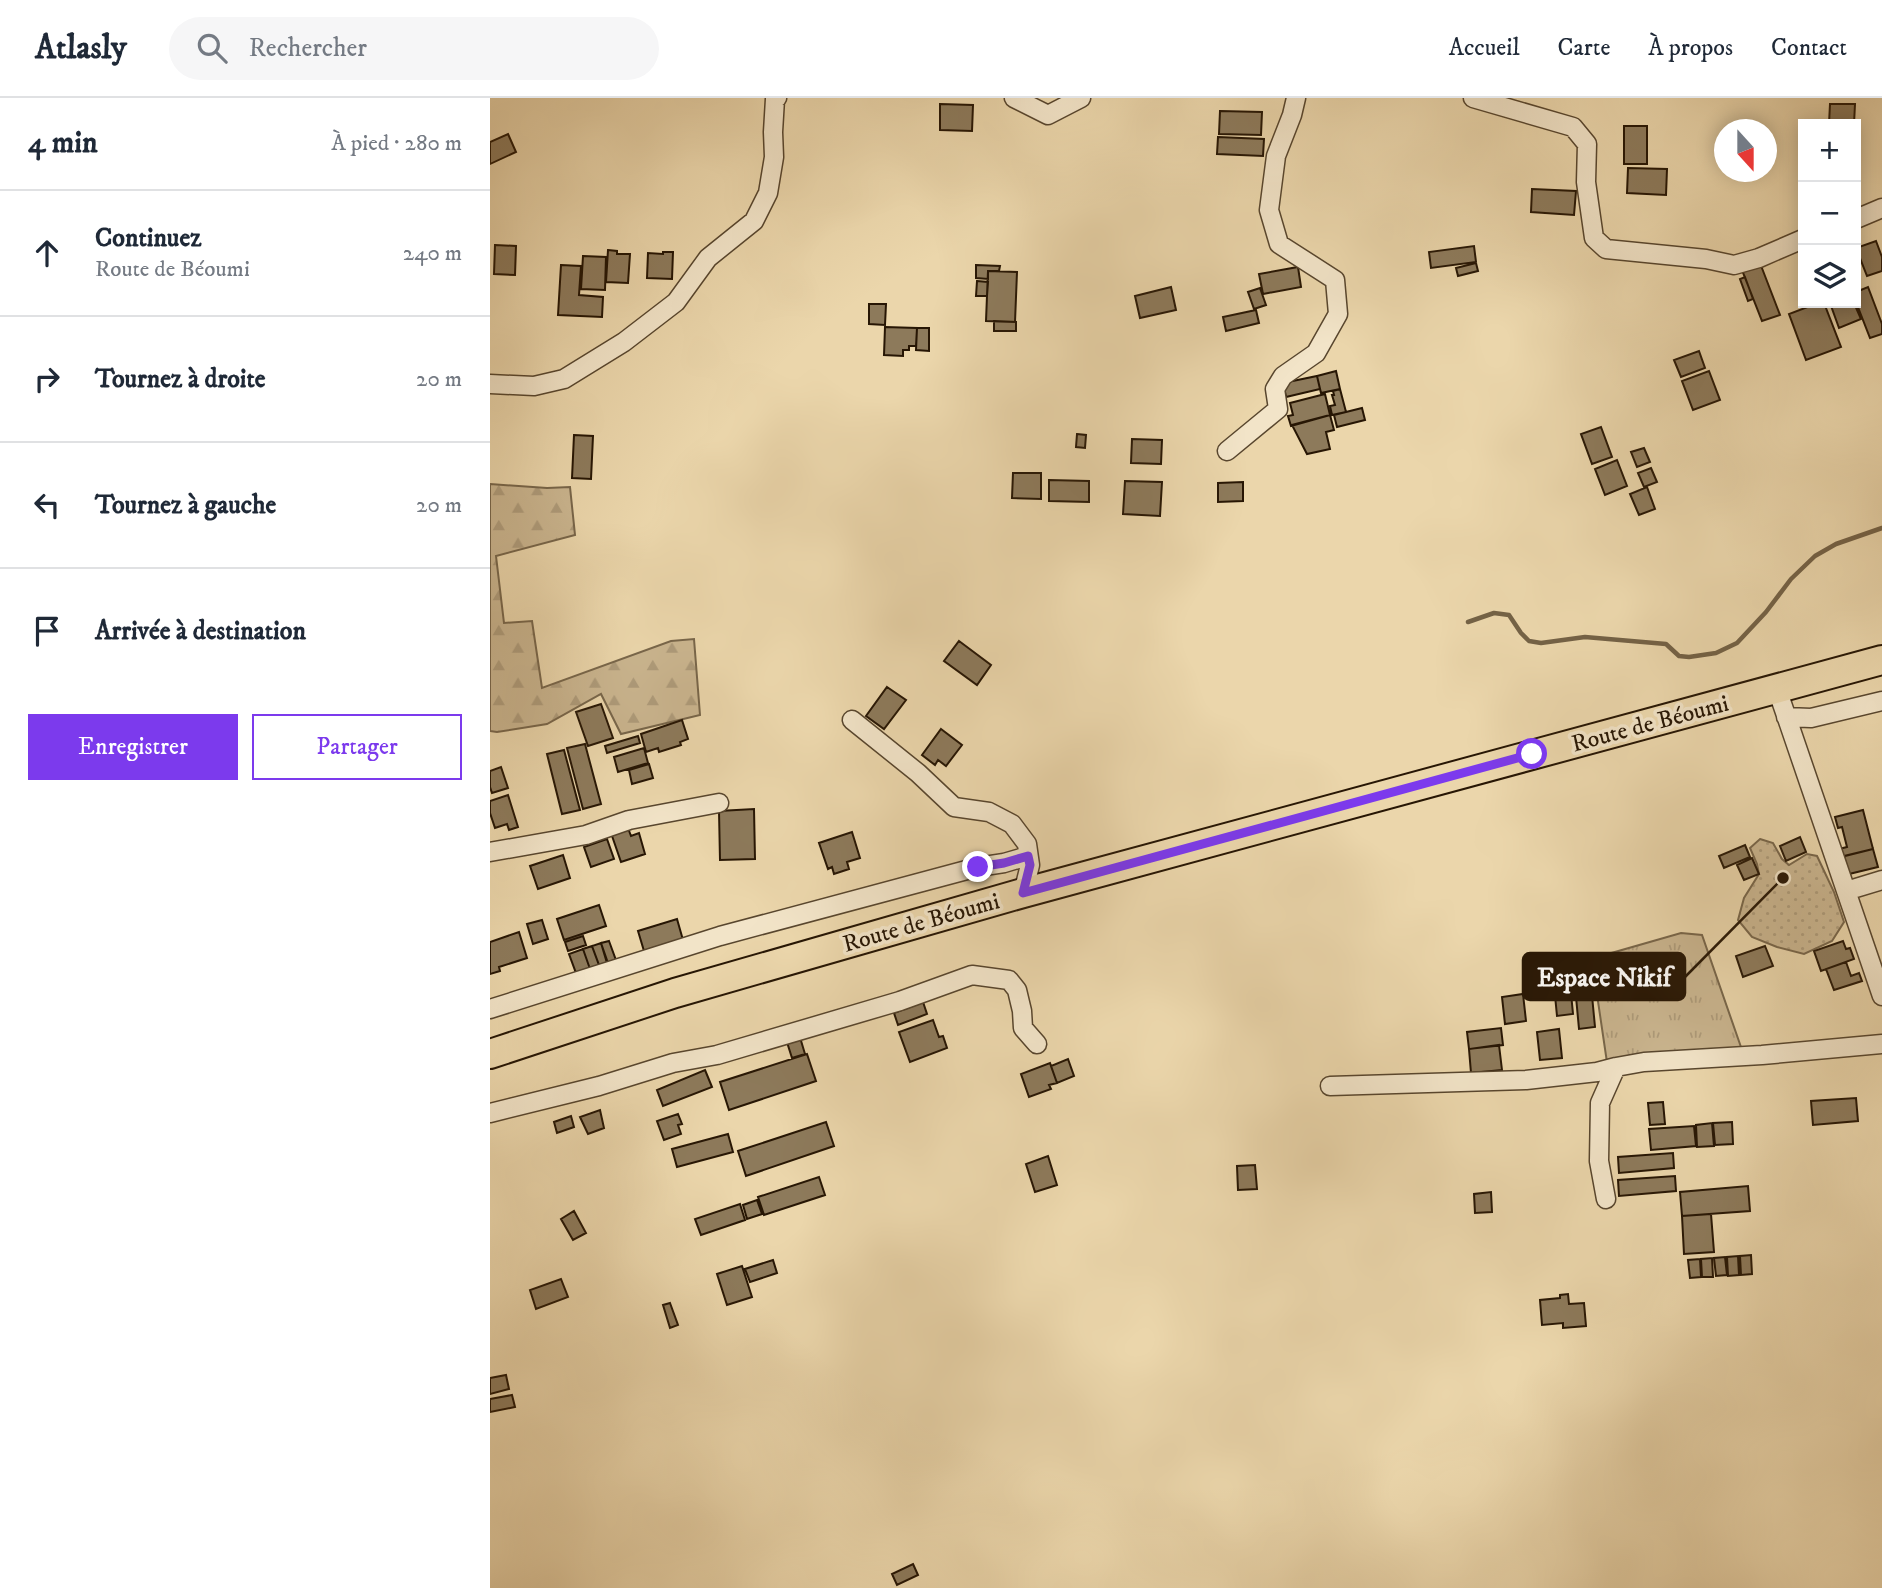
<!DOCTYPE html>
<html lang="fr">
<meta charset="utf-8">
<style>
:root{--surface:#fff;--page:#f6f6f7;--text:#1f2937;--muted:#747a83;--line:#e0e1e3;--accent:#7c3aed}
body{margin:0;font-family:"IM FELL DW Pica",serif;background:var(--page);color:var(--text)}
.controls{position:absolute;right:21px;top:21px;display:grid;overflow:hidden;border-radius:0px;box-shadow:0 4px 18px #0003}
.controls button{width:63px;height:63px;display:grid;place-items:center;padding:0;border:0;border-bottom:2px solid var(--line);background:var(--surface);color:var(--text);font:35px sans-serif}
.compass{position:absolute;left:1224px;top:21px;width:63px;height:63px;border-radius:50%;background:var(--surface);box-shadow:0 4px 18px #0003;rotate:159deg}
.stop{position:absolute;width:21px;height:21px;margin:-16px;border:5px solid #7c3aed;border-radius:50%;background:#fff}
.stop.end{background:#7c3aed;border-color:#fff;box-shadow:0 2px 7px #0008}
.list{margin:0;padding:0;list-style:none}
h2{display:flex;justify-content:space-between;align-items:center;height:91px;margin:0;padding:0 28px;font-size:30px}
h2 small{font-size:23px;font-weight:400;color:var(--muted)}
.list li{display:grid;grid-template-columns:46px 1fr auto;gap:21px;align-items:center;box-sizing:border-box;height:126px;padding:0 28px;border-top:2px solid var(--line)}
.list b{display:block;font-size:26px;white-space:nowrap}
.list p{margin:0;font-size:23px;white-space:nowrap;color:var(--muted)}
.list em{font-size:23px;font-style:normal;color:var(--muted)}
.actions{display:flex;gap:14px;padding:21px 28px}
.actions a{flex:1;padding:16px 0;border:2px solid var(--accent);border-radius:0px;text-align:center;font-size:24px;color:var(--accent)}
.actions .main{background:var(--accent);color:#fff}
.icon{flex:none;width:38px;height:38px;fill:none;stroke:currentColor;stroke-width:2;stroke-linecap:round;stroke-linejoin:round}
.map{position:relative;flex:none;width:1392px;height:1490px;overflow:hidden}
header{display:flex;align-items:center;gap:42px;box-sizing:border-box;height:98px;padding:0 35px;background:var(--surface);border-bottom:2px solid var(--line)}
header strong{font-size:33px}
nav{display:flex;gap:38px;margin-inline-start:auto;font-size:24px}
.search{width:490px;height:63px;background:var(--page);display:flex;align-items:center;gap:18px;box-sizing:border-box;padding:0 24px;border-radius:38px;color:var(--muted);font-size:26px}
main{display:flex}
aside{flex:1;background:var(--surface)}
.map>svg:first-child{display:block}
</style>
<header>
<strong>Atlasly</strong>
<div class="search"><svg class="icon" aria-label="search" viewBox="0 0 24 24"><circle cx="10" cy="10" r="6"/><path d="M15 15l6 6"/></svg>Rechercher</div>
<nav><a>Accueil</a><a>Carte</a><a>À propos</a><a>Contact</a></nav>
</header>
<main>
<aside>
<h2>4 min<small>À pied · 280 m</small></h2>
<ul class="list">
<li><svg class="icon" aria-label="ahead" viewBox="0 0 24 24"><path d="M12 20V5M6 11l6-6 6 6"/></svg><div><b>Continuez</b><p>Route de Béoumi</p></div><em>240 m</em></li>
<li><svg class="icon" aria-label="right" viewBox="0 0 24 24"><path d="M7 20v-9h11M14 6l5 5-5 5"/></svg><div><b>Tournez à droite</b></div><em>20 m</em></li>
<li><svg class="icon" aria-label="left" viewBox="0 0 24 24"><path d="M17 20v-9H6M10 6l-5 5 5 5"/></svg><div><b>Tournez à gauche</b></div><em>20 m</em></li>
<li><svg class="icon" aria-label="arrive" viewBox="0 0 24 24"><path d="M6 21V4h12l-3 4 3 4H6"/></svg><div><b>Arrivée à destination</b></div></li>
</ul>
<div class="actions"><a class="main">Enregistrer</a><a>Partager</a></div>
</aside>
<div class="map">
<svg width="1392" height="1490" viewBox="0 0 1392 1490">
<defs>
<pattern id="grass-tufts" width="24" height="20" patternUnits="userSpaceOnUse" patternTransform="scale(1.75)"><rect width="24" height="20" fill="#cab58f"/><path d="M3 7l-1-3M5 7V3M7 7l1-3M15 17l-1-3M17 17v-4M19 17l1-3" fill="none" stroke="#ae9b7a"/></pattern>
<pattern id="forest-firs" width="22" height="20" patternUnits="userSpaceOnUse" patternTransform="scale(1.75)"><rect width="22" height="20" fill="#cab58f"/><path d="M5 1l3.5 6h-7zM16 11l3.5 6h-7z" fill="#ae9b7a"/></pattern>
<pattern id="garden-dots" width="8" height="8" patternUnits="userSpaceOnUse" patternTransform="scale(1.75)"><rect width="8" height="8" fill="#cab58f"/><path d="M2 2h.1M6 6h.1" fill="none" stroke="#ae9b7a" stroke-width="1.8" stroke-linecap="round"/></pattern>
</defs>
<rect width="100%" height="100%" fill="#ebd6ab"/>
<filter id="stains"><feTurbulence type="fractalNoise" baseFrequency=".00286" numOctaves="4"/><feColorMatrix values="0 0 0 0 .2 0 0 0 0 .09 0 0 0 0 .02 0 0 0 .5 -.17"/></filter>
<radialGradient id="worn" r=".72"><stop offset=".6" stop-color="#630" stop-opacity="0"/><stop offset="1" stop-color="#630" stop-opacity=".3"/></radialGradient>
<!-- grass -->
<path fill="url(#grass-tufts)" stroke="#78664a" stroke-width="2" d="M1191 835 1212 837 1252 952 1119 978 1105 883 1107 866 1118 856Z"/>
<!-- forest -->
<path fill="url(#forest-firs)" stroke="#78664a" stroke-width="2" d="M0 386 57 390 80 389 85 437 6 458 14 525 42 523 52 590 181 543 204 541 210 617 131 636 111 596 57 626 7 634 0 633Z"/>
<!-- garden -->
<path fill="url(#garden-dots)" stroke="#78664a" stroke-width="2" d="M1270 741 1283 745 1292 761 1299 767 1317 756 1327 758 1344 794 1354 824 1342 843 1314 856 1287 849 1262 839 1248 822 1254 800 1269 776 1267 766 1260 750Z"/>
<g fill="none" stroke-linecap="round" stroke-linejoin="round">
<!-- stream -->
<path stroke="#746246" stroke-width="4.5" d="M978 524 1004 515 1019 517 1031 535 1039 543 1051 545 1095 539 1176 546 1189 558 1199 559 1226 555 1247 545 1276 514 1301 481 1325 458 1346 446 1392 430"/>
</g>
<!-- building -->
<path fill="#8d7a5b" stroke="#271604" stroke-width="2" d="M450 6 483 7 482 33 450 32Z
M1340 6H1365L1364 26H1339Z
M730 13 772 14 771 37 729 36Z
M1134 28H1157V66H1134Z
M18 36 26 54 0 66V44Z
M728 39 774 41 773 58 727 56Z
M1138 70 1177 71 1176 97 1137 95Z
M1042 91 1086 93 1084 117 1041 114Z
M1386 143 1392 159V173L1377 178 1366 150Z
M5 147 26 148 25 177 4 176Z
M984 148 986 164 941 170 939 154Z
M118 152 127 153V156H140L138 185 116 184Z
M173 154H183L182 181 157 180 158 155 173 156Z
M93 158 116 159 115 192 91 191Z
M986 165 988 173 968 178 966 170Z
M1270 165 1290 217 1272 223 1252 172Z
M71 167 91 168 89 197 113 199 112 219 68 217Z
M486 167 510 168 509 173H498V181L486 180Z
M808 169 811 189 773 196 769 176Z
M498 173 527 174 525 224 496 223Z
M1255 179 1263 201 1258 203 1250 181Z
M487 183 498 184 497 198H486Z
M681 189 686 212 650 220 645 198Z
M1378 189 1392 226V236L1380 240 1366 204V194Z
M770 190 776 207 764 211 758 194Z
M1328 205H1334L1351 249 1316 262 1299 216Z
M1340 205H1364L1371 221 1349 230Z
M379 206H396L395 227 379 226Z
M766 212 769 225 736 233 733 219Z
M504 223 526 224V233H504Z
M395 229 427 230 426 248H419V252H413V258L394 257Z
M427 230H439V253L426 252Z
M1209 253 1215 270 1191 279 1184 262Z
M846 273 850 291 831 295 827 278Z
M1219 273 1230 302 1203 312 1192 283Z
M827 278 830 291 796 299 793 285Z
M850 291 856 314 842 317 840 308 845 307 842 297H844L843 293Z
M835 296 840 317 801 328 798 318 803 317 800 305Z
M872 310 875 322 847 329 844 317Z
M840 317 844 332 836 334 840 351 817 356 802 327Z
M1111 329 1122 359 1102 366 1091 336Z
M587 336 596 337 595 350 586 349Z
M84 337 103 338 101 381 82 380Z
M642 341 672 342 671 366 641 365Z
M1154 350 1160 364 1147 369 1141 354Z
M1127 362 1137 388 1115 397 1105 371Z
M1161 370 1167 384 1154 389 1148 375Z
M523 375H551V401L522 400Z
M559 382 599 383V404L559 403Z
M635 383 672 384 670 418 633 416Z
M753 384V403L728 404V385Z
M1157 389 1165 411 1149 417 1140 396Z
M469 543 501 567 487 587 454 563Z
M397 589 416 602 394 631 376 618Z
M111 606 123 640 98 648 86 614Z
M192 622 198 641 190 644 191 647 169 654 168 650 156 654 151 636Z
M451 631 472 647 456 668 448 662 445 667 432 657Z
M148 638 150 645 117 655 115 648Z
M95 646 111 706 93 711 77 650Z
M154 650 158 665 128 674 124 659Z
M74 652 90 712 72 716 57 656Z
M159 666 163 680 142 686 139 672Z
M11 669 18 690 2 695 0 689V673Z
M18 697 28 729 19 732 17 726 5 730 0 715V703Z
M264 711 265 761 230 762 229 713Z
M1373 712 1383 751 1351 759 1349 751 1357 749 1352 729 1348 730 1345 719Z
M138 730 141 738 149 735 155 756 131 764 121 735Z
M362 734 370 760 357 764 359 771 344 776 342 769 338 771 329 745Z
M1310 739 1316 754 1296 763 1290 748Z
M117 741 124 761 101 769 94 749Z
M1255 747 1260 759 1234 770 1229 758Z
M1383 751 1388 769 1359 776 1354 758Z
M73 757 80 780 48 791 40 768Z
M1262 760 1269 776 1254 782 1247 767Z
M109 807 116 828 74 842 67 821Z
M187 821 193 842 154 853 148 833Z
M52 822 58 841 43 846 37 826Z
M29 834 37 860 9 869 10 873 0 876V844Z
M93 838 96 847 78 853 75 844Z
M119 843 127 865 119 868 111 845Z
M1353 843 1356 851 1360 850 1364 861 1331 873 1324 853Z
M111 845 117 865 109 867 102 848Z
M102 848 109 867 100 871 93 851Z
M1275 848 1283 868 1253 879 1246 858Z
M93 851 100 871 86 875 79 856Z
M1356 864 1361 878 1369 875 1372 883 1344 892 1336 871Z
M1080 885 1083 916 1067 918 1064 887Z
M1101 887 1105 929 1089 931 1085 888Z
M1033 896 1036 923 1015 926 1012 899Z
M433 904 437 916 408 927 404 915Z
M443 922 449 939 453 938 457 950 420 964 409 934Z
M1011 930 1013 947 979 951 977 934Z
M1069 931 1072 960 1050 962 1047 934Z
M309 936 315 956 302 960 296 941Z
M1009 947 1012 972 981 975 979 951Z
M317 956 326 983 239 1012 230 984Z
M578 961 584 978 567 985 561 968Z
M560 965 567 985 559 987 561 991 539 999 531 976Z
M215 972 222 989 173 1008 167 992Z
M1366 1000 1368 1023 1323 1027 1321 1003Z
M1173 1004 1175 1026 1160 1027 1158 1005Z
M110 1012 114 1030 98 1036 90 1019Z
M188 1016 192 1026 188 1027 191 1036 174 1042 167 1023Z
M81 1018 84 1029 67 1035 64 1024Z
M336 1024 344 1048 256 1078 248 1053Z
M1242 1024 1243 1046 1225 1047 1223 1025Z
M1222 1025 1224 1048 1207 1049 1206 1027Z
M1204 1028 1206 1048 1161 1052 1159 1031Z
M238 1036 243 1054 187 1069 182 1051Z
M1183 1055 1184 1070 1129 1075 1128 1059Z
M558 1058 567 1087 545 1094 536 1066Z
M765 1067 767 1091 748 1092 747 1068Z
M1185 1078 1186 1093 1129 1098 1128 1082Z
M329 1079 335 1097 274 1117 268 1099Z
M1258 1088 1260 1113 1192 1118 1190 1094Z
M1001 1094 1002 1114 985 1115 984 1096Z
M267 1102 272 1116 257 1121 253 1107Z
M250 1106 255 1122 211 1137 205 1121Z
M84 1113 96 1135 83 1142 71 1121Z
M1221 1116 1224 1154 1194 1156 1192 1118Z
M1261 1157 1262 1176 1251 1177 1250 1158Z
M1248 1158 1249 1177 1238 1178 1237 1159Z
M1235 1159 1237 1177 1226 1178 1224 1160Z
M1222 1160 1223 1179H1212L1211 1161Z
M1210 1161 1211 1179 1200 1180 1198 1162Z
M283 1162 287 1175 260 1184 255 1171Z
M252 1168 262 1199 237 1207 227 1176Z
M71 1181 78 1199 46 1211 40 1192Z
M1078 1196 1079 1206 1094 1205 1096 1228 1073 1230V1225L1052 1227 1050 1202 1070 1200V1197Z
M180 1205 188 1227 180 1230 173 1207Z
M16 1277 19 1291 0 1296V1280Z
M22 1297 25 1309 0 1314V1301Z
M423 1466 428 1477 407 1487 402 1476Z"/>
<g fill="none" stroke-linecap="round" stroke-linejoin="round">
<defs>
<path id="minor" d="M524 0 558 17 591 0
M983 0 1083 29 1097 46 1096 84 1104 140 1116 151 1216 161 1244 167 1269 160 1313 141
M1366 121 1392 110
M0 286 44 288 74 281 134 244 186 204 218 160 264 123 278 95 284 59 283 34 285 1 287 0
M737 353 788 311 785 291 793 278 826 255 848 216 845 182 789 146 779 112 786 58 802 17 806 0
M1287 591 1392 898
M1296 619 1321 620 1392 603
M362 622 428 675 464 709 499 714 522 726 537 746 540 767 533 795
M0 754 96 737 139 722 229 705
M1356 793 1392 782
M0 911 230 838 488 769 514 765 538 758
M840 988 1036 982 1107 974 1126 969
M0 1015 109 988 183 965 227 957 410 903 482 877 519 882 527 892 532 913 533 930 547 946
M1116 1101 1109 1063 1110 1005 1126 969 1154 964 1272 957 1392 946"/>
<path id="primary" d="M0 956 185 895 533 795 1392 562"/>
</defs>
<!-- minor casing -->
<use href="#minor" stroke="#58462e" stroke-width="21"/>
<!-- primary casing -->
<use href="#primary" stroke="#271604" stroke-width="32"/>
<!-- minor -->
<use href="#minor" stroke="#f2e4c8" stroke-width="18"/>
<!-- primary -->
<use href="#primary" stroke="#ebd6ab" stroke-width="28"/>
</g>
<g fill="none" stroke-linecap="round" stroke-linejoin="round">
<!-- route -->
<path stroke="#7c3aed" stroke-width="9" d="M488 769 514 765 538 758 540 767 533 795 1042 656"/>
</g>
<g text-anchor="middle" stroke-width="7" stroke-linejoin="round" paint-order="stroke">
<!-- street labels -->
<g font-size="24" fill="#271604" stroke="#f2e4c8">
<text transform="translate(1160 625) rotate(-15)" y="8">Route de Béoumi</text>
<text transform="translate(431 824) rotate(-16)" y="8">Route de Béoumi</text>
</g>
</g>
<!-- callouts -->
<path fill="none" stroke="#271604" stroke-width="2.5" d="M1293 780L1195 879"/>
<circle fill="#271604" stroke="#f2e4c8" stroke-width="2.5" cx="1293" cy="780" r="7"/>
<rect fill="#271604" stroke="#271604" stroke-width="2.5" x="1033" y="855" width="162" height="47" rx="7"/>
<g font-size="26" text-anchor="middle" font-weight="bold" fill="#fff">
<text x="1114" y="888">Espace Nikif</text>
</g>
<rect width="100%" height="100%" filter="url(#stains)"/>
<rect width="100%" height="100%" fill="url(#worn)"/>
</svg>
<div class="controls">
<button>+</button>
<button>−</button>
<button><svg class="icon" aria-label="layers" viewBox="0 0 24 24"><path d="M12 4l9 5-9 5-9-5zM3 14l9 5 9-5"/></svg></button>
</div>
<svg class="compass" viewBox="-18 -18 36 36"><path d="M0-13l5 13h-10z" fill="#e53935"/><path d="M0 13l5-13h-10z" fill="#747a83"/></svg>
<div class="stop" style="left:1042px;top:656px"></div>
<div class="stop end" style="left:488px;top:769px"></div>
</div>
</main>
